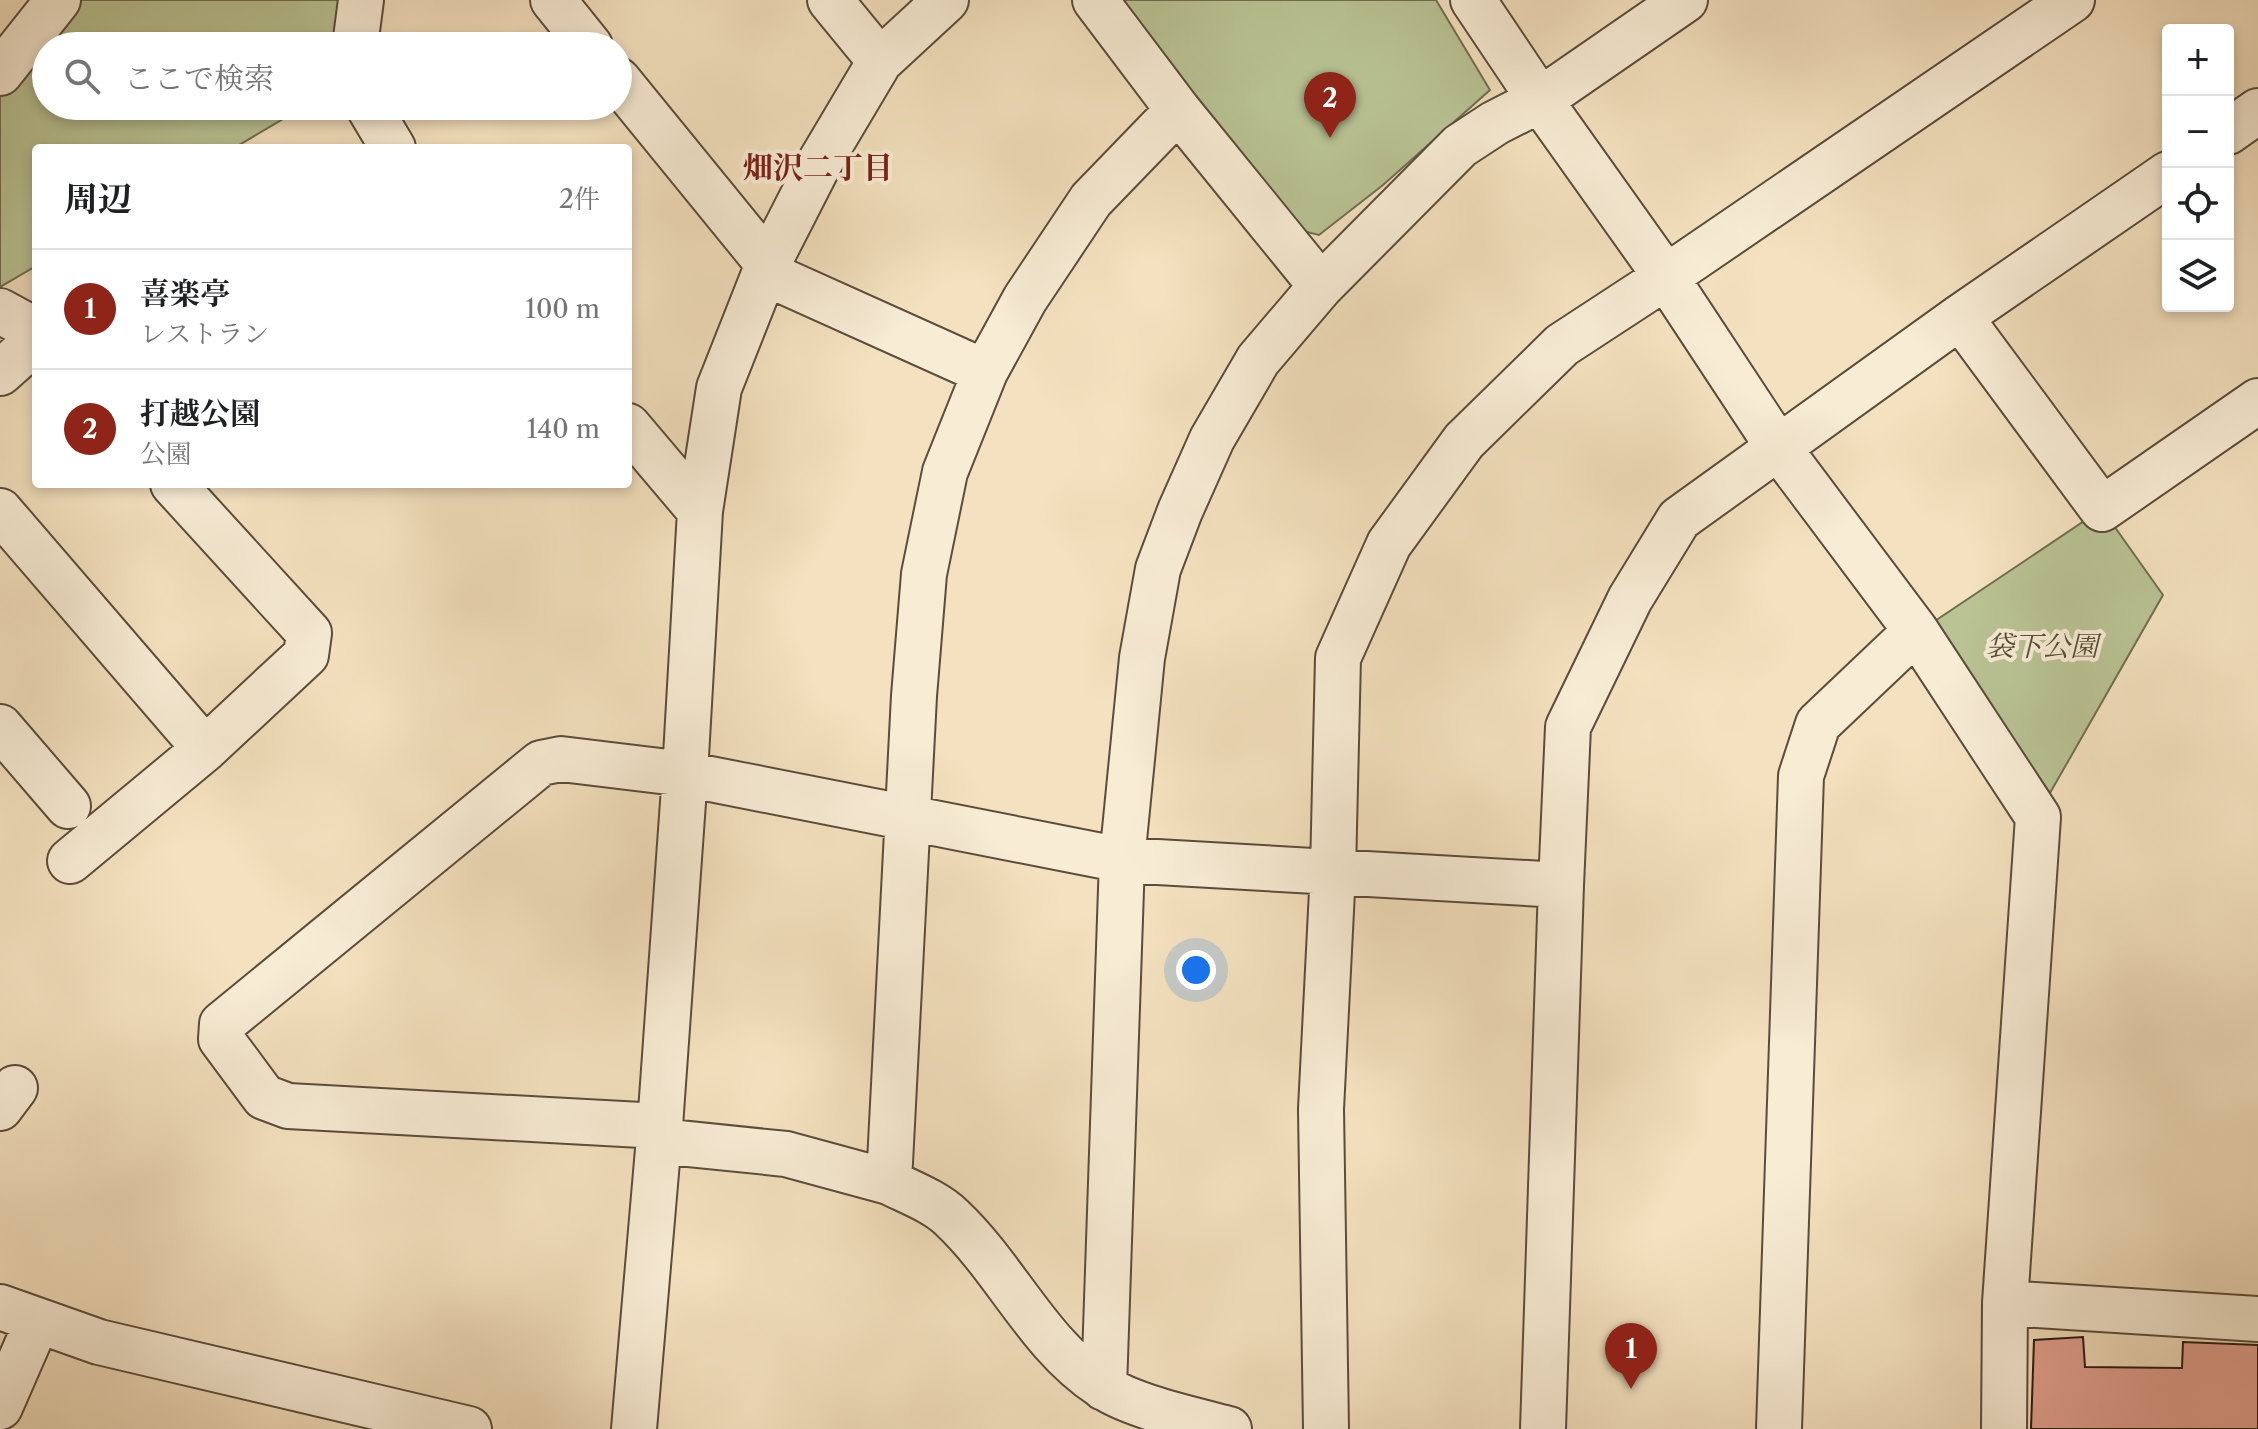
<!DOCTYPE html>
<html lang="ja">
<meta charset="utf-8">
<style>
:root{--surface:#fff;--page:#f6f6f6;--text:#202124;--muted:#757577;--line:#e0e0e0;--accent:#8f2418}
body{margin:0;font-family:"Libre Caslon Text","Noto Serif JP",serif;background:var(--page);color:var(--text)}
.controls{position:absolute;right:24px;top:24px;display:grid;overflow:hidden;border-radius:8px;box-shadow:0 4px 12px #0003}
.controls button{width:72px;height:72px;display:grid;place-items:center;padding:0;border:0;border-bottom:2px solid var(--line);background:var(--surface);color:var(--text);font:40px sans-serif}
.you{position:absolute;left:1196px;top:970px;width:28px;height:28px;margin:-20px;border:6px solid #fff;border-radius:50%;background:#1a73e8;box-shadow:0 0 0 12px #1a73e833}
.badge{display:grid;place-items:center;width:52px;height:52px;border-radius:50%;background:var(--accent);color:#fff;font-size:26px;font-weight:700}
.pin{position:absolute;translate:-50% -66px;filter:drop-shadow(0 2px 4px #0008)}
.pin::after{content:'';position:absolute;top:42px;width:28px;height:24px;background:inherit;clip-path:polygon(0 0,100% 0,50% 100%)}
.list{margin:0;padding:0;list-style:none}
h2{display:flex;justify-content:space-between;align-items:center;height:104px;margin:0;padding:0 32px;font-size:34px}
h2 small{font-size:26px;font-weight:400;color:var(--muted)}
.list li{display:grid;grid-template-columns:52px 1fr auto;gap:24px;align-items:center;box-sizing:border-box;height:120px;padding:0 32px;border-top:2px solid var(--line)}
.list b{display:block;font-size:30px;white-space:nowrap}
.list p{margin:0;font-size:26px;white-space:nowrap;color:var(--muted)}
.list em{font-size:26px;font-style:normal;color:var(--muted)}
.icon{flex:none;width:44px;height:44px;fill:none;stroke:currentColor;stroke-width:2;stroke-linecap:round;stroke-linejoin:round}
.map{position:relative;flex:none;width:2258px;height:1429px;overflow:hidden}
.search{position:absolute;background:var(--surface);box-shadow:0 4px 12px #0003;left:32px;top:32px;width:600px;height:88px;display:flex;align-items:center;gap:20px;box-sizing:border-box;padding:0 28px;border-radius:44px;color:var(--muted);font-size:30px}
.panel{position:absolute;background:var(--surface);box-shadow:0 4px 12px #0003;left:32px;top:144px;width:600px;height:344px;border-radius:8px}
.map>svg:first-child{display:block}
</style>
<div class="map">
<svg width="2258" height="1429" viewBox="0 0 2258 1429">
<rect width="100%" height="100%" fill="#f4e1bf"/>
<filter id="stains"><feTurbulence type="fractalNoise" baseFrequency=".0025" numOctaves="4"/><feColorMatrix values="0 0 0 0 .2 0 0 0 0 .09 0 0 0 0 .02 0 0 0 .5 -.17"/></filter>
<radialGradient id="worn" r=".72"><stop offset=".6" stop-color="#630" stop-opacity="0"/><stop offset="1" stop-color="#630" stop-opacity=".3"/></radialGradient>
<!-- green -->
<path fill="#b9c394" stroke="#706e52" stroke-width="2" d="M64 0H361L355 46H46V106H305L234 148H36V266L0 287V81Z
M1117 0H1436L1490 90 1383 185 1319 235 1295 229Z
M2102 509 2163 595 2050 793 1929 625Z"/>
<!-- building -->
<path fill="#e3a091" stroke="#281a10" stroke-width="2" d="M2083 1337 2085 1367 2182 1368 2183 1342 2258 1345V1429H2031L2034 1340Z"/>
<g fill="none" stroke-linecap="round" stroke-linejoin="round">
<defs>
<path id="minor" d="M553 0 590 46
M830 0 880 61
M1095 0 1178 110 1321 286
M1473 0 1540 100 1666 277 1778 447 1916 631 2038 817 2005 1303 2004 1429
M355 46 361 0
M0 73 58 0
M618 80 768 264
M368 106 393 148
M2228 132 2258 111
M765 273 985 372
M0 311 24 324 36 334
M1960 317 2102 509 2258 401
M0 373 36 341
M628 426 700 511
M0 511 205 749
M0 727 68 806
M70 861 205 749 306 655 309 633 173 484
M0 1108 15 1088
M660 1126 288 1106 264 1097 221 1039 222 1024 541 763 561 759 685 774 1122 860 1561 885
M659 1141 786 1154 889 1182C909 1192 936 1202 952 1218 1007 1270 1037 1343 1102 1386 1131 1406 1194 1420 1229 1429
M889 1182 914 696 924 574 945 472 985 372 1025 299 1091 200 1178 110
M2005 1303 2258 1319
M0 1307 99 1342 469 1429
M1104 1388 1122 860 1142 658 1158 569 1180 511 1212 439 1258 360 1321 286 1460 146 1495 123 1540 100 1685 0
M0 1407 37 1322
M634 1429 660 1126 685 774 700 511 719 388 768 264 820 162 880 61 946 0
M1326 1429 1321 1109 1333 871 1338 658 1389 544 1464 441 1562 345 1666 277 2072 0
M1543 1429 1561 885 1568 727 1630 599 1679 519 1960 317 2168 174
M1779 1429 1801 776 1818 724 1916 631"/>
</defs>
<!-- minor casing -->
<use href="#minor" stroke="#5b4c3c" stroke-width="48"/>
<!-- minor -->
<use href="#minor" stroke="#f8ecd5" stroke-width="44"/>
</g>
<g text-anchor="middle" stroke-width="8" stroke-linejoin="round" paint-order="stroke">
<!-- park labels -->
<g font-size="28" font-style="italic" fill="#544d38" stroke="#f8ecd5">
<text x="2042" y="656">袋下公園</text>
</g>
<!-- neighbourhood labels -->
<g font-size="30" font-weight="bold" fill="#7a1f14" stroke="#f8ecd5">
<text x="818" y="178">畑沢二丁目</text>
</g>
</g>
<rect width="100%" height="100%" filter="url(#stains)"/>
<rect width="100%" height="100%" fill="url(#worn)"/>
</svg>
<div class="controls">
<button>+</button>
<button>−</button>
<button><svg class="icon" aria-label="locate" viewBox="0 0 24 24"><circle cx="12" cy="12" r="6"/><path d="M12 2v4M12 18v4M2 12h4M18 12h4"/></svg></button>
<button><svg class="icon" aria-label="layers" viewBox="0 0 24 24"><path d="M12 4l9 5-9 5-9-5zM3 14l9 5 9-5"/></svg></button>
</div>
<div class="you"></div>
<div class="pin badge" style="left:1631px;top:1389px">1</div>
<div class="pin badge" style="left:1330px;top:138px">2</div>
<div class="search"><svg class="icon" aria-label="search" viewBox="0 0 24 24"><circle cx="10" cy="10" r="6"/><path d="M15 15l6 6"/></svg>ここで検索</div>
<section class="panel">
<h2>周辺<small>2件</small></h2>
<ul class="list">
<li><span class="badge">1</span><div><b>喜楽亭</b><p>レストラン</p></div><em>100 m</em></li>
<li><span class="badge">2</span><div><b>打越公園</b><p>公園</p></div><em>140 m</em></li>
</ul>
</section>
</div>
